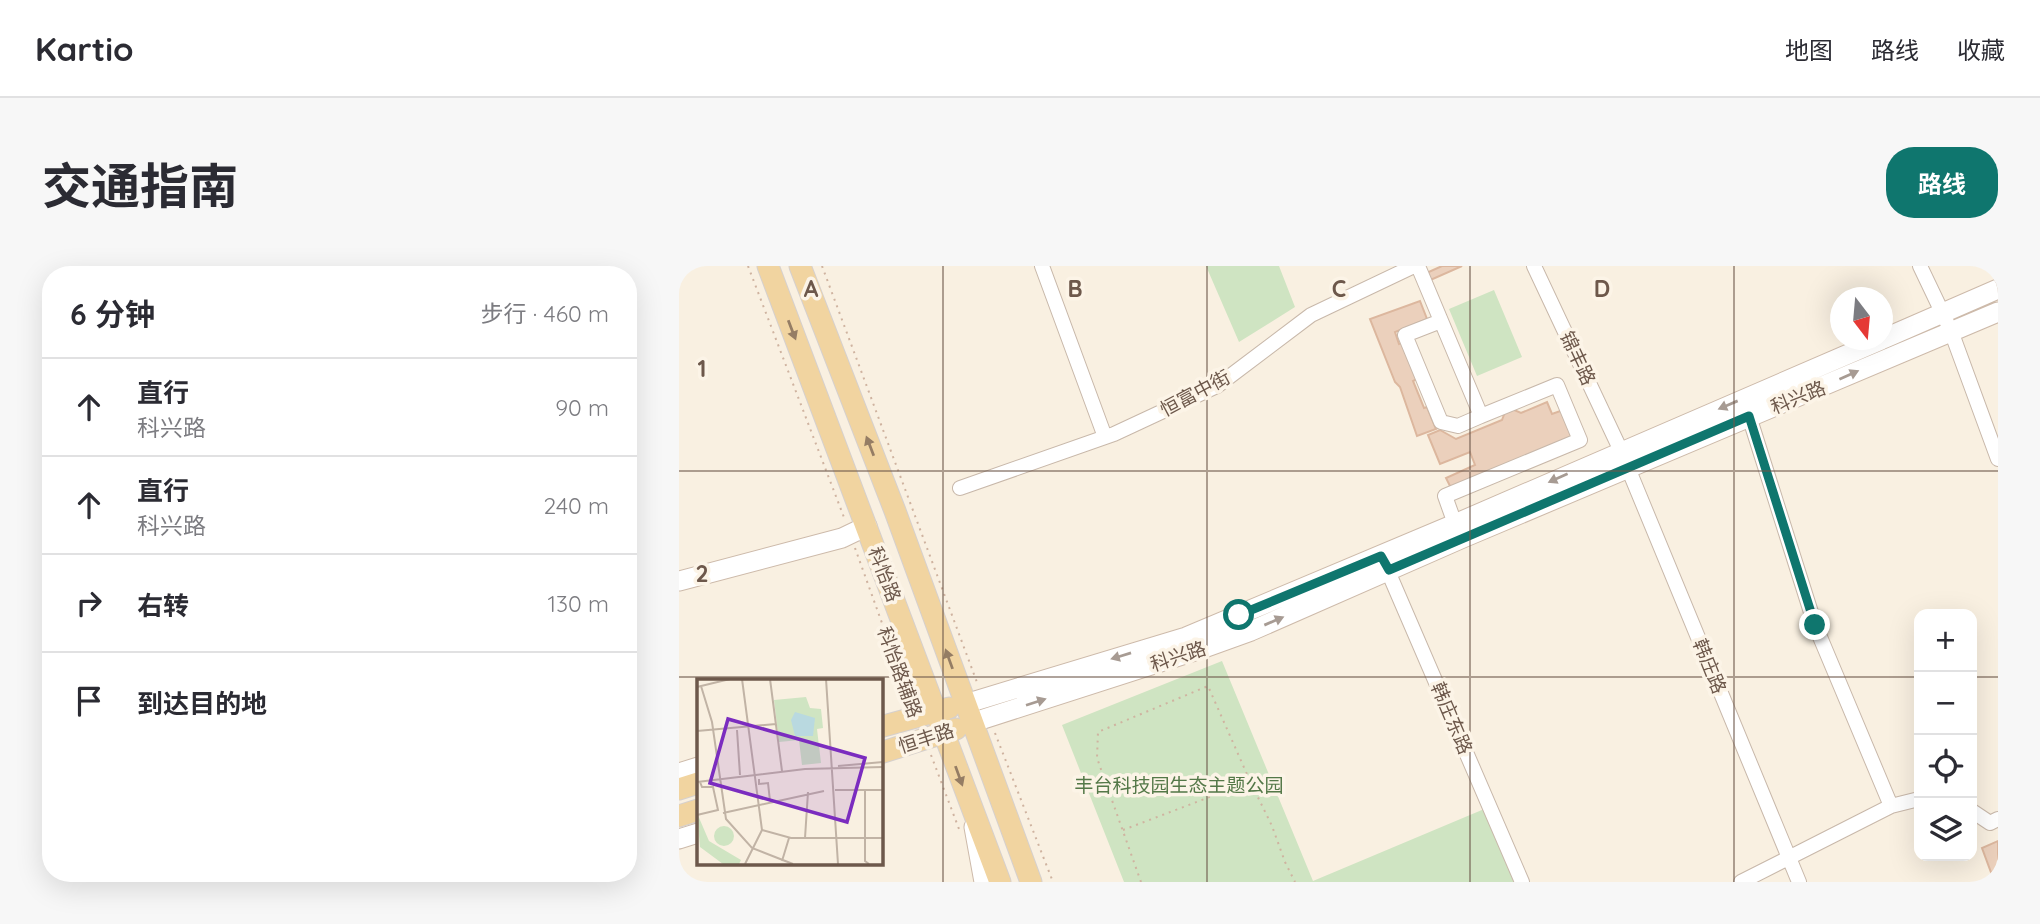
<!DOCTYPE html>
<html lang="zh">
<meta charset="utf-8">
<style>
:root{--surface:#fff;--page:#f7f7f7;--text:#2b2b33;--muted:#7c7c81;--line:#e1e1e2;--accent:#0f766e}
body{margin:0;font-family:Quicksand,"Noto Sans SC",sans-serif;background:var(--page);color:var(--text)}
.controls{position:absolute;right:21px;bottom:21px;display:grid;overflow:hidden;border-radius:14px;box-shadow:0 7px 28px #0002}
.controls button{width:63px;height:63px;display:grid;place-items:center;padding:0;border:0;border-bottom:2px solid var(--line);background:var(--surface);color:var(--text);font:35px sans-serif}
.compass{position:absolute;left:1151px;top:21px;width:63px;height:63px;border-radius:50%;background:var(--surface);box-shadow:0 7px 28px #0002;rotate:164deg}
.stop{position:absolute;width:21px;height:21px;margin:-16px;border:5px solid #0f766e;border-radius:50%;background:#fff}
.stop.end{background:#0f766e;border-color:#fff;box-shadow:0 2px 7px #0008}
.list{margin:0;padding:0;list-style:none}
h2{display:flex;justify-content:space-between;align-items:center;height:91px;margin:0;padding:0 28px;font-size:30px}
h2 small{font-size:23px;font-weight:400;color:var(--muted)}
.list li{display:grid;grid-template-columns:46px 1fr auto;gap:21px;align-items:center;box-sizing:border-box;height:98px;padding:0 28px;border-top:2px solid var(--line)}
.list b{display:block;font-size:26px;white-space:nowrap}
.list p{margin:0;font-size:23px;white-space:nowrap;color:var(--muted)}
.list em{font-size:23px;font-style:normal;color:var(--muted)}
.icon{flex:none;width:38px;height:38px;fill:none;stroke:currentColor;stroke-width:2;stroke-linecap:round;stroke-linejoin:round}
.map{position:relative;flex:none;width:1319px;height:616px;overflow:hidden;border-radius:28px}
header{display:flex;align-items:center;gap:42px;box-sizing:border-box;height:98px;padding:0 35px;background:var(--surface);border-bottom:2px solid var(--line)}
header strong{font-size:33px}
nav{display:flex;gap:38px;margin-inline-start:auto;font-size:24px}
.intro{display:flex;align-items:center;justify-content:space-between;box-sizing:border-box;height:168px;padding:0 42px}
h1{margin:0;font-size:49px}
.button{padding:18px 32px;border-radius:28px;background:var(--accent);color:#fff;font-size:24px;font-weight:700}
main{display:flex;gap:42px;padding:0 42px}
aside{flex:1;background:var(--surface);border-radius:28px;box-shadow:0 7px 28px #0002}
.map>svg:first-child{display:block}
</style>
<header>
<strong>Kartio</strong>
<nav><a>地图</a><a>路线</a><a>收藏</a></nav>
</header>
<div class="intro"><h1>交通指南</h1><a class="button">路线</a></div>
<main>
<aside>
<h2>6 分钟<small>步行 · 460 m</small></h2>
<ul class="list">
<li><svg class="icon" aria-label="ahead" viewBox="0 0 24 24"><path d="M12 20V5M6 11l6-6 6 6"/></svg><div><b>直行</b><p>科兴路</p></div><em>90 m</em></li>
<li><svg class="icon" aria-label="ahead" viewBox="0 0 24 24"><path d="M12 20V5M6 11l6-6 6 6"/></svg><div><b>直行</b><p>科兴路</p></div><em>240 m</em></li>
<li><svg class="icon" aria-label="right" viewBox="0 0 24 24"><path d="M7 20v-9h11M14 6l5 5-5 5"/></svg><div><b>右转</b></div><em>130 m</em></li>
<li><svg class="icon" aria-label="arrive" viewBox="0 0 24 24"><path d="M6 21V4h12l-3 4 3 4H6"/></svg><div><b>到达目的地</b></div></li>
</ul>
</aside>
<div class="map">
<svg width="1319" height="616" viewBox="0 0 1319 616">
<rect width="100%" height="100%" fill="#f9f0e1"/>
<!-- green -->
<path fill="#cfe4c2" d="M527 0H600L616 41 560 76Z
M815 24 843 91 798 110 770 43Z
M543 395 634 615 810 541 840 616H445L383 459Z"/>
<!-- building -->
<path fill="#ebd0bc" stroke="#dcb79e" stroke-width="2" d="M763 0H783L747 16 743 9Z
M741 35 748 53 716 66 720 78 723 77 738 113 734 115 745 142 748 141 757 163 738 170 721 121 716 116 691 53Z
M868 136 873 148 884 144 896 173 773 224 767 212 796 199 791 186 761 198 749 169 761 164 777 173 823 154 826 146 833 143 842 147Z
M1319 575V606L1313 609 1303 582Z"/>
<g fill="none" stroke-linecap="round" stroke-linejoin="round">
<defs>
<path id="street" d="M363 0 426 171
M739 0 802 150 878 119 901 174 766 230 776 258
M855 0 942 185 1120 616
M1241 0 1272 65 1319 193
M762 55 726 69 762 156 779 160 802 150
M1070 150 1136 359 1212 540
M281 222 435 168 538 120 632 49 735 0
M705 296 843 616
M1293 545 1311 557 1319 553
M1062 616 1212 540 1240 533"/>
<path id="secondary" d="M1204 73 1319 23
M0 315 163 272 188 260
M286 438 507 371 778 257 1202 74
M292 457 522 383 572 365 784 272 1319 46
M0 507 19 501
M295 561 305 616
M0 573 19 567"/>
<path id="primary" d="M89 0 321 616
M121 0 216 245 352 616
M201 461 270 442
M201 487 277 463
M0 523 19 517
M0 550 19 544"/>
</defs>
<!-- street casing -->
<use href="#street" stroke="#c8b8aa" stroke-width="16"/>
<!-- secondary casing -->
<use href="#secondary" stroke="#cdbaaa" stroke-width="21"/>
<!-- primary casing -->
<use href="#primary" stroke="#d6d0cd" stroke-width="23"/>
<!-- path -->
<path stroke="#cfb3a0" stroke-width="2" stroke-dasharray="2 5" stroke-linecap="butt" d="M69 0 166 254
M143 0 299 419
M176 282 231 435
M316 467 374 616
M252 489 280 563
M444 564 570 516
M462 616 418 492 419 466 529 420 571 515 593 560 606 596 616 616"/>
<!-- street -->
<use href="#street" stroke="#fff" stroke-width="14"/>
<!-- secondary -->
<use href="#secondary" stroke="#fff" stroke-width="19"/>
<!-- primary -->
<use href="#primary" stroke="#f1d4a0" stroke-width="21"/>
</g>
<!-- one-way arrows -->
<defs><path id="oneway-solid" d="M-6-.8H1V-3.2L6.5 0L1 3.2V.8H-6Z" transform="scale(1.75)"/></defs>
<g fill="#957d64">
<use href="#oneway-solid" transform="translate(113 64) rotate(69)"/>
<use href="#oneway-solid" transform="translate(191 180) rotate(-111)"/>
<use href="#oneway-solid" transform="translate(270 393) rotate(-110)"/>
<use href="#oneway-solid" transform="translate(280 510) rotate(70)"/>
</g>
<g fill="#a79b93">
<use href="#oneway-solid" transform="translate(1170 109) rotate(-24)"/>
<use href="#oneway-solid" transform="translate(1049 139) rotate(157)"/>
<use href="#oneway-solid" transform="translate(879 212) rotate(156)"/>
<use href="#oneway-solid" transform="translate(595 355) rotate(-23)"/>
<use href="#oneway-solid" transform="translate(442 390) rotate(163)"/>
<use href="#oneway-solid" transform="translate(357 436) rotate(-18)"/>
</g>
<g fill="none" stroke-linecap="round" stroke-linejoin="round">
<!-- route -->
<path stroke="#0f766e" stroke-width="9" d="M560 349 702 290 710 304 1070 150 1136 359"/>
</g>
<!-- grid -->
<path fill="none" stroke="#6d584b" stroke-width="2" stroke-opacity="0.55" d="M264 0V616M528 0V616M791 0V616M1055 0V616M0 205H1319M0 411H1240M1293 411H1319"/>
<g text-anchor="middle" stroke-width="7" stroke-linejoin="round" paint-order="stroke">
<!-- street labels -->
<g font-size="19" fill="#6d584b" stroke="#fcf4e7">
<text transform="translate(899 92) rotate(65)" y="7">锦丰路</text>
<text transform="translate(516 127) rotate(-28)" y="7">恒富中街</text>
<text transform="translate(1119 131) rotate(-22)" y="7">科兴路</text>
<text transform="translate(206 308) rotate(69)" y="7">科怡路</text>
<text transform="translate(499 390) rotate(-18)" y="7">科兴路</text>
<text transform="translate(1031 400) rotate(68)" y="7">韩庄路</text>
<text transform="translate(221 406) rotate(70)" y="7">科怡路辅路</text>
<text transform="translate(773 452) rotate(67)" y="7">韩庄东路</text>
<text transform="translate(247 472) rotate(-18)" y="7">恒丰路</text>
</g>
<!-- park labels -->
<g font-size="19" fill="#547848" stroke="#fcf4e7">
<text x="500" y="526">丰台科技园生态主题公园</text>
</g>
</g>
<!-- overview -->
<g transform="translate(18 413)">
<rect width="186" height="186" fill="#f9f0e1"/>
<path d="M109 18 113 29 124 30 126 49 120 50 124 84 105 86 102 61 82 63 77 21ZM0 134 12 162 44 181 42 185H26L3 168ZM17 157a10 10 0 1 1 20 0a10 10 0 1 1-20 0Z" fill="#cfe4c2"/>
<path d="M98 33 118 39 116 57H98L94 41Z" fill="#b9d9e0"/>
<path fill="none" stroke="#c1b3a5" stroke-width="2" d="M45 0 65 151 48 185M73 0 85 92M129 0 141 185M4 7 15 43 29 140 55 169 96 185M0 8 33 0M40 51 43 96M0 52 79 45M141 87 186 83M62 100V105L71 104 73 122M0 103 108 90 186 88M138 111H186M168 111V182L172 185M26 134 127 112M0 136 21 131 16 108H5L3 103M65 151 94 159H186M108 159 111 113M85 182 92 159"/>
<path fill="#7b2cbf" fill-opacity="0.15" stroke="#7b2cbf" stroke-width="3.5" d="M31 40 168 79 150 143 13 104Z"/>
<rect width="186" height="186" fill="none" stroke="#6d584b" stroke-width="3.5"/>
</g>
<g font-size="23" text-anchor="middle" font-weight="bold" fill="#6d584b" stroke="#fcf4e7" stroke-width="7" stroke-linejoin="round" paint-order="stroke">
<text x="132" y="31">A</text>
<text x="396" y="31">B</text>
<text x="660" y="31">C</text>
<text x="923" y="31">D</text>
<text x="23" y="111">1</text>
<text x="23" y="316">2</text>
</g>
</svg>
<div class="controls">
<button>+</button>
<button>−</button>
<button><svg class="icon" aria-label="locate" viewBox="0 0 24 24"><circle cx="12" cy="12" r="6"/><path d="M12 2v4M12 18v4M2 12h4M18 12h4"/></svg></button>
<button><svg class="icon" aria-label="layers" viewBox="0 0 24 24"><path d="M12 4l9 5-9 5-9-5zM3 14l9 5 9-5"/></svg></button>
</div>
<svg class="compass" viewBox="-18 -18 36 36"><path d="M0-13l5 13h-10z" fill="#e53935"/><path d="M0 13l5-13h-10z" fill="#7c7c81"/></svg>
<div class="stop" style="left:560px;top:349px"></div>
<div class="stop end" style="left:1136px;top:359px"></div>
</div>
</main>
